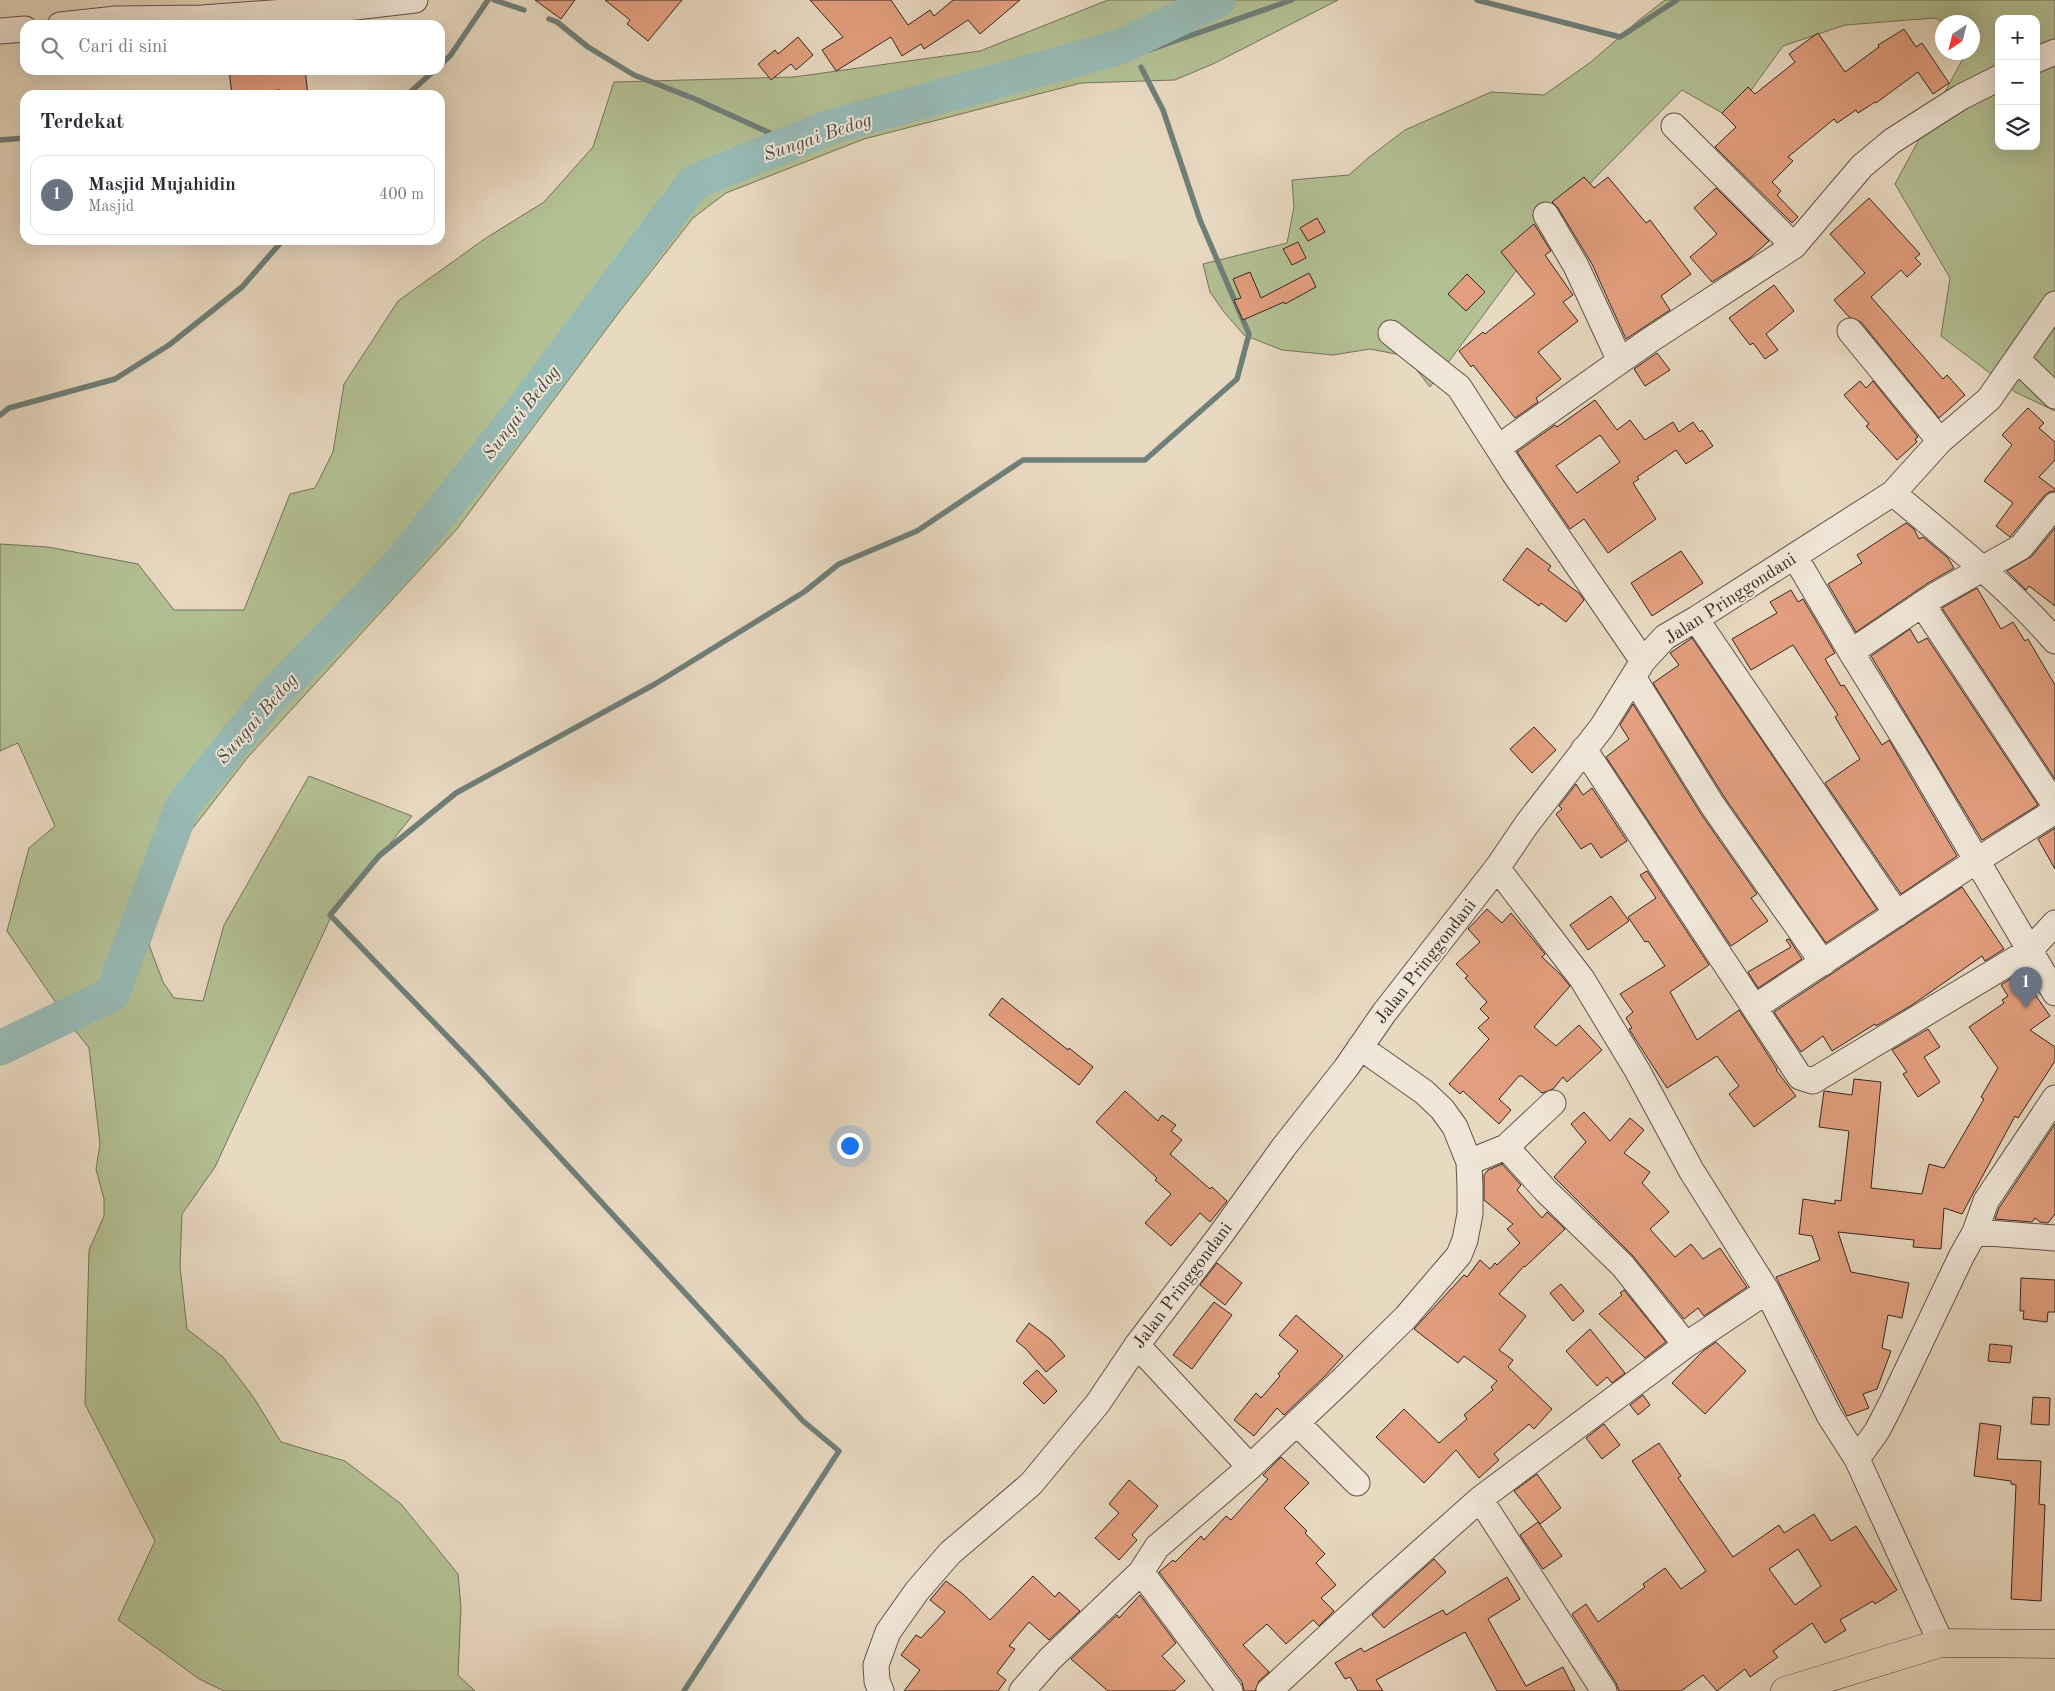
<!DOCTYPE html>
<html lang="id">
<meta charset="utf-8">
<style>
:root{--surface:#fff;--page:#f2f2f3;--text:#2b2b33;--muted:#7c7c81;--line:#e1e1e2;--accent:#1a73e8}
body{margin:0;font-family:"Old Standard TT",serif;background:var(--page);color:var(--text)}
.controls{position:absolute;right:15px;top:15px;display:grid;overflow:hidden;border-radius:10px;box-shadow:0 5px 20px #0002}
.controls button{width:45px;height:45px;display:grid;place-items:center;padding:0;border:0;border-bottom:1px solid var(--line);background:var(--surface);color:var(--text);font:25px sans-serif}
.compass{position:absolute;left:1935px;top:15px;width:45px;height:45px;border-radius:50%;background:var(--surface);box-shadow:0 5px 20px #0002;rotate:215deg}
.you{position:absolute;left:849px;top:1145px;width:18px;height:18px;margin:-12px;border:4px solid #fff;border-radius:50%;background:#1a73e8;box-shadow:0 0 0 8px #1a73e833}
.badge{display:grid;place-items:center;width:32px;height:32px;border-radius:50%;background:var(--accent);color:#fff;font-size:16px;font-weight:700}
.pin{position:absolute;translate:-50% -41px;filter:drop-shadow(0 1px 2px #0008)}
.pin::after{content:'';position:absolute;top:26px;width:18px;height:15px;background:inherit;clip-path:polygon(0 0,100% 0,50% 100%)}
.list{margin:0;padding:0;list-style:none}
h2{display:flex;justify-content:space-between;align-items:center;height:65px;margin:0;padding:0 20px;font-size:21px}
h2 small{font-size:16px;font-weight:400;color:var(--muted)}
.list li{display:grid;grid-template-columns:32px 1fr auto;gap:15px;align-items:center;box-sizing:border-box;height:80px;margin:0 10px 10px;padding:0 10px;border:1px solid var(--line);border-radius:15px}
.list b{display:block;font-size:19px;white-space:nowrap}
.list p{margin:0;font-size:16px;white-space:nowrap;color:var(--muted)}
.list em{font-size:16px;font-style:normal;color:var(--muted)}
.icon{flex:none;width:28px;height:28px;fill:none;stroke:currentColor;stroke-width:2;stroke-linecap:round;stroke-linejoin:round}
.map{position:relative;flex:none;width:2055px;height:1691px;overflow:hidden}
.search{position:absolute;background:var(--surface);box-shadow:0 5px 20px #0002;left:20px;top:20px;width:425px;height:55px;display:flex;align-items:center;gap:12px;box-sizing:border-box;padding:0 18px;border-radius:15px;color:var(--muted);font-size:19px}
.panel{position:absolute;background:var(--surface);box-shadow:0 5px 20px #0002;left:20px;top:90px;width:425px;height:155px;border-radius:15px}
.map>svg:first-child{display:block}
</style>
<div class="map">
<svg width="2055" height="1691" viewBox="0 0 2055 1691">
<rect width="100%" height="100%" fill="#e8d9c1"/>
<filter id="stains"><feTurbulence type="fractalNoise" baseFrequency=".004" numOctaves="4"/><feColorMatrix values="0 0 0 0 .2 0 0 0 0 .09 0 0 0 0 .02 0 0 0 .5 -.17"/></filter>
<radialGradient id="worn" r=".72"><stop offset=".6" stop-color="#630" stop-opacity="0"/><stop offset="1" stop-color="#630" stop-opacity=".3"/></radialGradient>
<!-- green -->
<path fill="#b3c094" stroke="#74735a" fill-rule="evenodd" d="M1108 0H1338L1215 63 1175 80 1081 83 864 139 726 193 693 218 620 311 457 529 248 757 186 837 149 945 163 982 174 998 203 1001 224 925 309 776 412 816 330 919 215 1167 182 1214 180 1267 187 1329 223 1357 254 1398 281 1442 345 1461 401 1504 458 1574 461 1608 458 1675 475 1691H224L199 1679 118 1620 155 1541 85 1404 89 1250 104 1216V1199L96 1169 100 1144 89 1048 71 1025 7 931 29 848 55 826 18 743 0 751V544L48 547 138 564 174 610H244L290 494 315 488 333 452 344 384 398 301 486 238 544 202 593 147 614 82 794 77 980 51Z
M1665 0H2055V411L2015 392 1941 336 1950 278 1895 184 1966 53 1972 52 1973 41 1975 37 1973 35 1972 22H1944L1935 18 1845 25 1783 46 1731 118 1682 90 1595 178 1513 275 1430 387 1406 356 1370 349 1333 355 1282 350 1244 335 1224 312 1210 292 1203 264 1287 243 1294 207 1292 180 1349 175 1368 158 1405 130 1491 92 1544 95 1591 62 1639 20ZM1999 19H2036V146H1999Z"/>
<g fill="none" stroke-linecap="round" stroke-linejoin="round">
<!-- stream -->
<path stroke="#6f7f79" stroke-width="5.5" d="M494 0 524 10
M1477 0 1620 37 1677 0
M549 19 557 22 588 47 634 75 695 99 792 143
M1149 50 1292 0
M440 65 450 56 488 0
M407 95 435 70
M0 140 25 138
M0 415 9 408 115 379 169 345 242 287 283 240
M684 1691 839 1451 803 1421 474 1064 330 915 379 856 456 793 655 684 804 592 839 564 917 531 1023 460H1145L1237 379 1249 334 1200 220 1163 110 1141 67"/>
<!-- river -->
<path stroke="#97bab5" stroke-width="35" d="M0 1048 112 994 183 805 271 697 397 567 517 417 694 182 830 127 1120 47 1218 0"/>
</g>
<!-- building -->
<path fill="#e29e7e" stroke="#342620" fill-rule="evenodd" d="M535 0H575L561 19Z
M605 0H682L648 41 627 24 630 20Z
M810 0H891L908 25 930 10 934 16 953 0H1020L980 34 968 20 924 49 921 44 902 56 891 37 836 71 822 50 843 37Z
M1904 29 1916 47 1922 43 1949 83 1933 94 1918 72 1876 103 1875 102 1858 113 1856 110 1837 123 1834 119 1788 157 1793 161 1772 182 1781 191 1777 195 1798 217 1792 223 1715 147 1736 127 1722 113 1748 87 1755 94 1795 62 1789 54 1818 33 1845 72 1879 47 1878 45Z
M798 37 813 55 796 70 791 64 771 80 758 64 775 50 778 54Z
M229 70H305L308 95H281L280 90 232 95Z
M1584 177 1594 188 1608 177 1646 223 1650 220 1691 274 1661 296 1670 310 1626 339 1592 264 1558 208 1552 202Z
M1716 188 1769 241 1750 258 1712 282 1690 257 1717 234 1694 208Z
M1869 198 1920 254 1915 258 1921 264 1907 277 1901 270 1871 297 1943 379 1947 375 1965 395 1939 418 1861 322 1849 317 1834 300 1865 273 1830 234Z
M1317 218 1325 232 1308 241 1300 228Z
M1534 224 1551 251 1545 255 1573 295 1563 302 1578 321 1538 352 1561 379 1536 398 1538 402 1515 418 1473 365 1471 367 1459 351 1483 332 1485 334 1535 294 1501 252Z
M1298 242 1306 258 1292 265 1283 249Z
M1250 272 1261 298 1309 273 1316 287 1285 304 1284 302 1243 320 1234 300 1241 298 1233 279Z
M1467 274 1485 292 1466 311 1448 294Z
M1774 285 1794 311 1766 334 1778 350 1765 359 1753 343 1750 345 1729 318Z
M1657 353 1670 370 1645 386 1634 369Z
M1860 381 1866 388 1873 381 1918 437 1915 439 1917 442 1897 460 1866 426 1869 424 1844 395Z
M1595 400 1617 430 1630 420 1645 440 1673 422 1679 432 1693 422 1700 432 1702 430 1713 446 1686 464 1676 450 1637 477 1639 479 1633 483 1656 519 1608 553 1584 519 1570 529 1517 452 1555 425 1557 427ZM1600 435 1620 462 1577 493 1556 466Z
M2028 408 2044 423 2039 428 2055 442V460L2039 477 2055 489V491L2049 492 2044 496 2010 537 1996 526 2013 503 1984 481 2012 445 2002 435Z
M1906 523 1914 529 1919 539 1923 537 1948 558 1954 568 1928 583 1856 632 1828 584 1862 563 1857 555Z
M2055 528V606L2029 586 2026 590 2007 571 2032 556Z
M1527 548 1551 566 1548 570 1580 594 1584 600 1566 622 1541 603 1539 606 1503 580Z
M1681 551 1703 583 1652 616 1631 583Z
M1977 588 2001 629 2013 622 2025 641 2028 639 2055 685V779L1942 608Z
M1791 590 1798 602 1803 599 1835 653 1825 659 1841 686 1844 685 1882 745 1889 740 1957 856 1901 894 1825 783 1860 759 1835 717 1838 715 1793 645 1751 670 1732 639 1777 613 1770 602Z
M1910 629 1918 643 1927 638 2038 805 1982 840 1871 656Z
M1692 638 1877 909 1826 943 1725 798 1653 683 1679 665 1670 653Z
M1633 704 1701 814 1757 894 1751 898 1768 921 1731 946 1606 757 1629 739 1620 725Z
M1534 727 1556 750 1532 773 1510 749Z
M1576 784 1583 795 1592 788 1627 841 1601 858 1591 843 1581 849 1556 814 1562 809 1559 806Z
M2055 828V869L2038 839Z
M1647 871 1709 965 1670 992 1697 1040 1739 1010 1777 1069 1776 1070 1796 1096 1754 1127 1729 1094 1739 1086 1717 1056 1667 1088 1629 1029 1632 1028 1626 1018 1633 1012 1620 994 1665 966 1648 941 1645 942 1628 917 1656 898 1640 875Z
M1962 887 2004 949 1985 961 1982 956 1912 1005 1876 1026 1875 1024 1832 1051 1823 1036 1801 1052 1774 1012Z
M1611 896 1629 921 1588 950 1570 925Z
M1487 909 1502 923 1511 913 1545 954 1542 957 1560 974 1570 986 1534 1027 1556 1046 1579 1025 1602 1050 1567 1082 1563 1077 1553 1089 1542 1093 1522 1076H1519L1499 1099 1511 1110 1499 1124 1463 1091 1460 1094 1449 1084 1489 1039 1478 1028 1489 1018 1480 1009 1487 1002 1465 978 1468 976 1456 964 1480 942 1468 929Z
M1789 939 1802 959 1758 988 1748 972 1791 947 1786 940Z
M2020 973 2050 1016 2030 1030 2055 1047V1061L2018 1118 2015 1116 1962 1214 1944 1208 1941 1249 1913 1247 1914 1240 1838 1232 1851 1272 1909 1283 1902 1318 1888 1315 1882 1348 1891 1351 1877 1389 1863 1394 1869 1408 1847 1416 1776 1277 1820 1260 1812 1236 1799 1234 1803 1199 1835 1204V1200L1841 1201 1849 1131 1819 1127 1824 1091 1852 1095 1854 1079 1881 1082 1871 1188 1922 1194 1929 1164 1944 1168 1984 1099 1981 1097 1998 1068 1969 1027 2004 1003 2002 1000 2008 996 2001 985Z
M1002 998 1068 1050 1069 1048 1093 1067 1079 1085 989 1015Z
M1928 1029 1940 1047 1924 1057 1940 1082 1918 1097 1903 1074 1907 1072 1892 1050Z
M1125 1091 1158 1121 1162 1115 1176 1125 1171 1131 1182 1140 1170 1154 1210 1189 1212 1187 1227 1201 1210 1222 1200 1213 1171 1246 1145 1223 1171 1194 1155 1180 1157 1178 1096 1122Z
M1584 1112 1610 1141 1630 1118 1644 1130 1624 1153 1650 1172 1642 1183 1669 1212 1650 1229 1675 1257 1691 1244 1703 1259 1720 1248 1747 1287 1704 1316 1698 1308 1684 1319 1633 1256 1554 1177 1586 1142 1571 1124Z
M2055 1124V1214L2048 1223 2040 1222 2035 1218 2032 1222 1995 1219 1999 1208Z
M1502 1164 1521 1185 1517 1190 1542 1218 1547 1212 1565 1229 1525 1267 1524 1266 1499 1294 1526 1316 1499 1350 1513 1360 1508 1367 1552 1409 1534 1429 1529 1424 1494 1454 1499 1460 1479 1478 1456 1450 1424 1483 1376 1437 1404 1409 1439 1443 1467 1419 1464 1415 1493 1390 1491 1387 1497 1381 1464 1356 1458 1363 1414 1329 1464 1275 1467 1277 1480 1260 1490 1269 1495 1263 1497 1265 1520 1243 1507 1229 1513 1224 1484 1200V1175L1488 1170Z
M1217 1263 1242 1283 1225 1305 1200 1285Z
M2021 1278 2055 1280V1312H2048L2047 1322 2023 1319 2024 1311H2020Z
M1561 1284 1584 1311 1573 1321 1550 1293Z
M1624 1290 1666 1342 1645 1358 1599 1314 1622 1295 1620 1293Z
M1214 1302 1232 1315 1192 1369 1173 1355Z
M1296 1315 1343 1356 1325 1376 1284 1415 1277 1408 1254 1436 1234 1420 1256 1393 1261 1398 1280 1376 1278 1374 1298 1351 1279 1335Z
M1029 1323 1050 1339 1065 1356 1046 1372 1025 1348 1016 1341Z
M1590 1329 1625 1373 1612 1383 1607 1377 1597 1386 1566 1351Z
M1716 1342 1746 1371 1705 1414 1672 1383 1703 1351Z
M1990 1344 2012 1346 2010 1363 1988 1361Z
M1037 1370 1057 1391 1044 1404 1023 1383Z
M1643 1395 1650 1405 1638 1415 1630 1405Z
M2033 1397 2050 1398 2049 1425 2031 1424Z
M1980 1423 2001 1426 1997 1459 2041 1461 2039 1504 2045 1505 2041 1601 2011 1599 2016 1485 2011 1484V1481L1974 1476Z
M1604 1424 1620 1445 1602 1459 1586 1438Z
M1659 1443 1681 1476 1678 1478 1733 1557 1779 1525 1784 1533 1814 1514 1831 1541 1856 1526 1897 1590 1875 1604 1873 1601 1840 1620 1846 1630 1825 1643 1812 1623 1773 1651 1778 1657 1750 1677 1745 1669 1717 1691 1703 1675 1681 1691H1619L1616 1683 1572 1614 1586 1604 1598 1622 1645 1587 1643 1584 1665 1568 1681 1589 1706 1571 1632 1461ZM1798 1549 1821 1586 1795 1605 1769 1569Z
M1281 1457 1309 1483 1284 1508 1307 1531 1305 1533 1325 1554 1316 1563 1336 1585 1321 1598 1334 1611 1319 1626 1313 1620 1286 1644 1267 1624 1243 1645 1269 1672 1259 1681 1255 1691H1244L1242 1682 1159 1572 1173 1560 1175 1562 1201 1536 1204 1540 1226 1516 1231 1520 1268 1479 1263 1475Z
M1537 1474 1561 1508 1540 1524 1514 1491Z
M1129 1480 1158 1506 1132 1535 1137 1540 1119 1560 1095 1538 1119 1513 1109 1504Z
M1538 1522 1562 1556 1543 1569 1520 1535Z
M1434 1559 1446 1572 1384 1628 1372 1615Z
M1033 1576 1055 1597 1059 1592 1080 1611 1049 1640 1029 1622 1009 1646 1015 1649 997 1673 1006 1680 998 1691H904L920 1670 901 1655 916 1635 921 1638 945 1612 930 1600 946 1581 963 1594 990 1620Z
M1507 1577 1520 1599 1488 1619 1526 1686 1563 1667 1575 1691H1497L1465 1632 1376 1680 1383 1691H1358L1350 1677 1345 1679 1335 1663 1361 1648 1364 1652 1443 1610 1446 1615Z
M1140 1595 1176 1643 1162 1656 1185 1681 1174 1691H1108L1071 1659 1117 1615 1119 1618Z"/>
<g fill="none" stroke-linecap="round" stroke-linejoin="round">
<defs>
<path id="minor" d="M60 25 116 19 202 18 355 7 415 0
M0 31 25 29
M2036 60 2055 52
M1674 126 1794 246
M1546 215 1576 266 1620 361
M1850 331 1940 441
M1391 333 1459 387 1514 473 1643 661
M2017 359 2055 396
M1499 447 1647 342 1794 246 1862 166 1892 141 1961 97 1999 78
M1893 493C1948 540 2008 586 2055 641
M1795 557 1851 652 1914 754 2055 993
M1922 604 2055 805
M1696 619 1897 914
M1851 652 1936 595 2021 547 2055 505
M1633 677 1713 806 1823 963
M1584 749 1800 1077 1813 1081 2029 951 2055 923
M1497 868 1582 979 1637 1070 1691 1170 1767 1291 1829 1415 1857 1459 1941 1643
M1755 1007 1976 861 2055 811
M1506 1147 1546 1191 1623 1266 1686 1345
M1469 1162 1506 1147 1553 1103
M1975 1232 2055 1238
M1137 1345 1250 1467
M1297 1423 1357 1483
M1857 1459 1877 1431 1891 1404 1961 1257 1975 1232 1986 1201 2055 1098
M1480 1499 1604 1691
M881 1691 877 1681 876 1665 888 1632 917 1591 950 1553 1031 1484 1098 1403 1137 1345 1219 1237 1283 1148 1346 1068 1384 1013 1497 868 1527 824 1602 727 1643 661 1665 637 1696 619 1893 493 1940 441 1989 399 2055 304
M1022 1691 1050 1659 1141 1572
M1230 1691 1141 1572 1157 1547 1250 1467 1341 1381 1406 1317 1459 1255 1465 1240 1470 1214V1188L1469 1162 1455 1127 1442 1109 1424 1092 1360 1047
M1269 1691 1377 1591 1480 1499 1686 1345 1767 1291"/>
<path id="major" d="M1785 1691 1941 1643 2055 1644"/>
</defs>
<!-- minor casing -->
<use href="#minor" stroke="#615348" stroke-width="27"/>
<!-- major casing -->
<use href="#major" stroke="#342620" stroke-width="29"/>
<!-- minor -->
<use href="#minor" stroke="#f0e6d7" stroke-width="25"/>
<!-- major -->
<use href="#major" stroke="#e8d9c1" stroke-width="28"/>
</g>
<g text-anchor="middle" stroke-width="4" stroke-linejoin="round" paint-order="stroke">
<!-- street labels -->
<g font-size="18" fill="#342620" stroke="#f0e6d7">
<text transform="translate(1730 598) rotate(-33)" y="6">Jalan Pringgondani</text>
<text transform="translate(1425 961) rotate(-52)" y="6">Jalan Pringgondani</text>
<text transform="translate(1182 1285) rotate(-53)" y="6">Jalan Pringgondani</text>
</g>
<!-- water labels -->
<g font-size="19" font-style="italic" fill="#4d4b45" stroke="#f0e6d7">
<text transform="translate(817 136) rotate(-19)" y="7">Sungai Bedog</text>
<text transform="translate(520 412) rotate(-52)" y="7">Sungai Bedog</text>
<text transform="translate(256 718) rotate(-49)" y="7">Sungai Bedog</text>
</g>
</g>
<rect width="100%" height="100%" filter="url(#stains)"/>
<rect width="100%" height="100%" fill="url(#worn)"/>
</svg>
<div class="controls">
<button>+</button>
<button>−</button>
<button><svg class="icon" aria-label="layers" viewBox="0 0 24 24"><path d="M12 4l9 5-9 5-9-5zM3 14l9 5 9-5"/></svg></button>
</div>
<svg class="compass" viewBox="-18 -18 36 36"><path d="M0-13l5 13h-10z" fill="#e53935"/><path d="M0 13l5-13h-10z" fill="#7c7c81"/></svg>
<div class="you"></div>
<div class="pin badge" style="left:2026px;top:1008px;background:#6b7280">1</div>
<div class="search"><svg class="icon" aria-label="search" viewBox="0 0 24 24"><circle cx="10" cy="10" r="6"/><path d="M15 15l6 6"/></svg>Cari di sini</div>
<section class="panel">
<h2>Terdekat<small></small></h2>
<ul class="list">
<li><span class="badge" style="background:#6b7280">1</span><div><b>Masjid Mujahidin</b><p>Masjid</p></div><em>400 m</em></li>
</ul>
</section>
</div>
